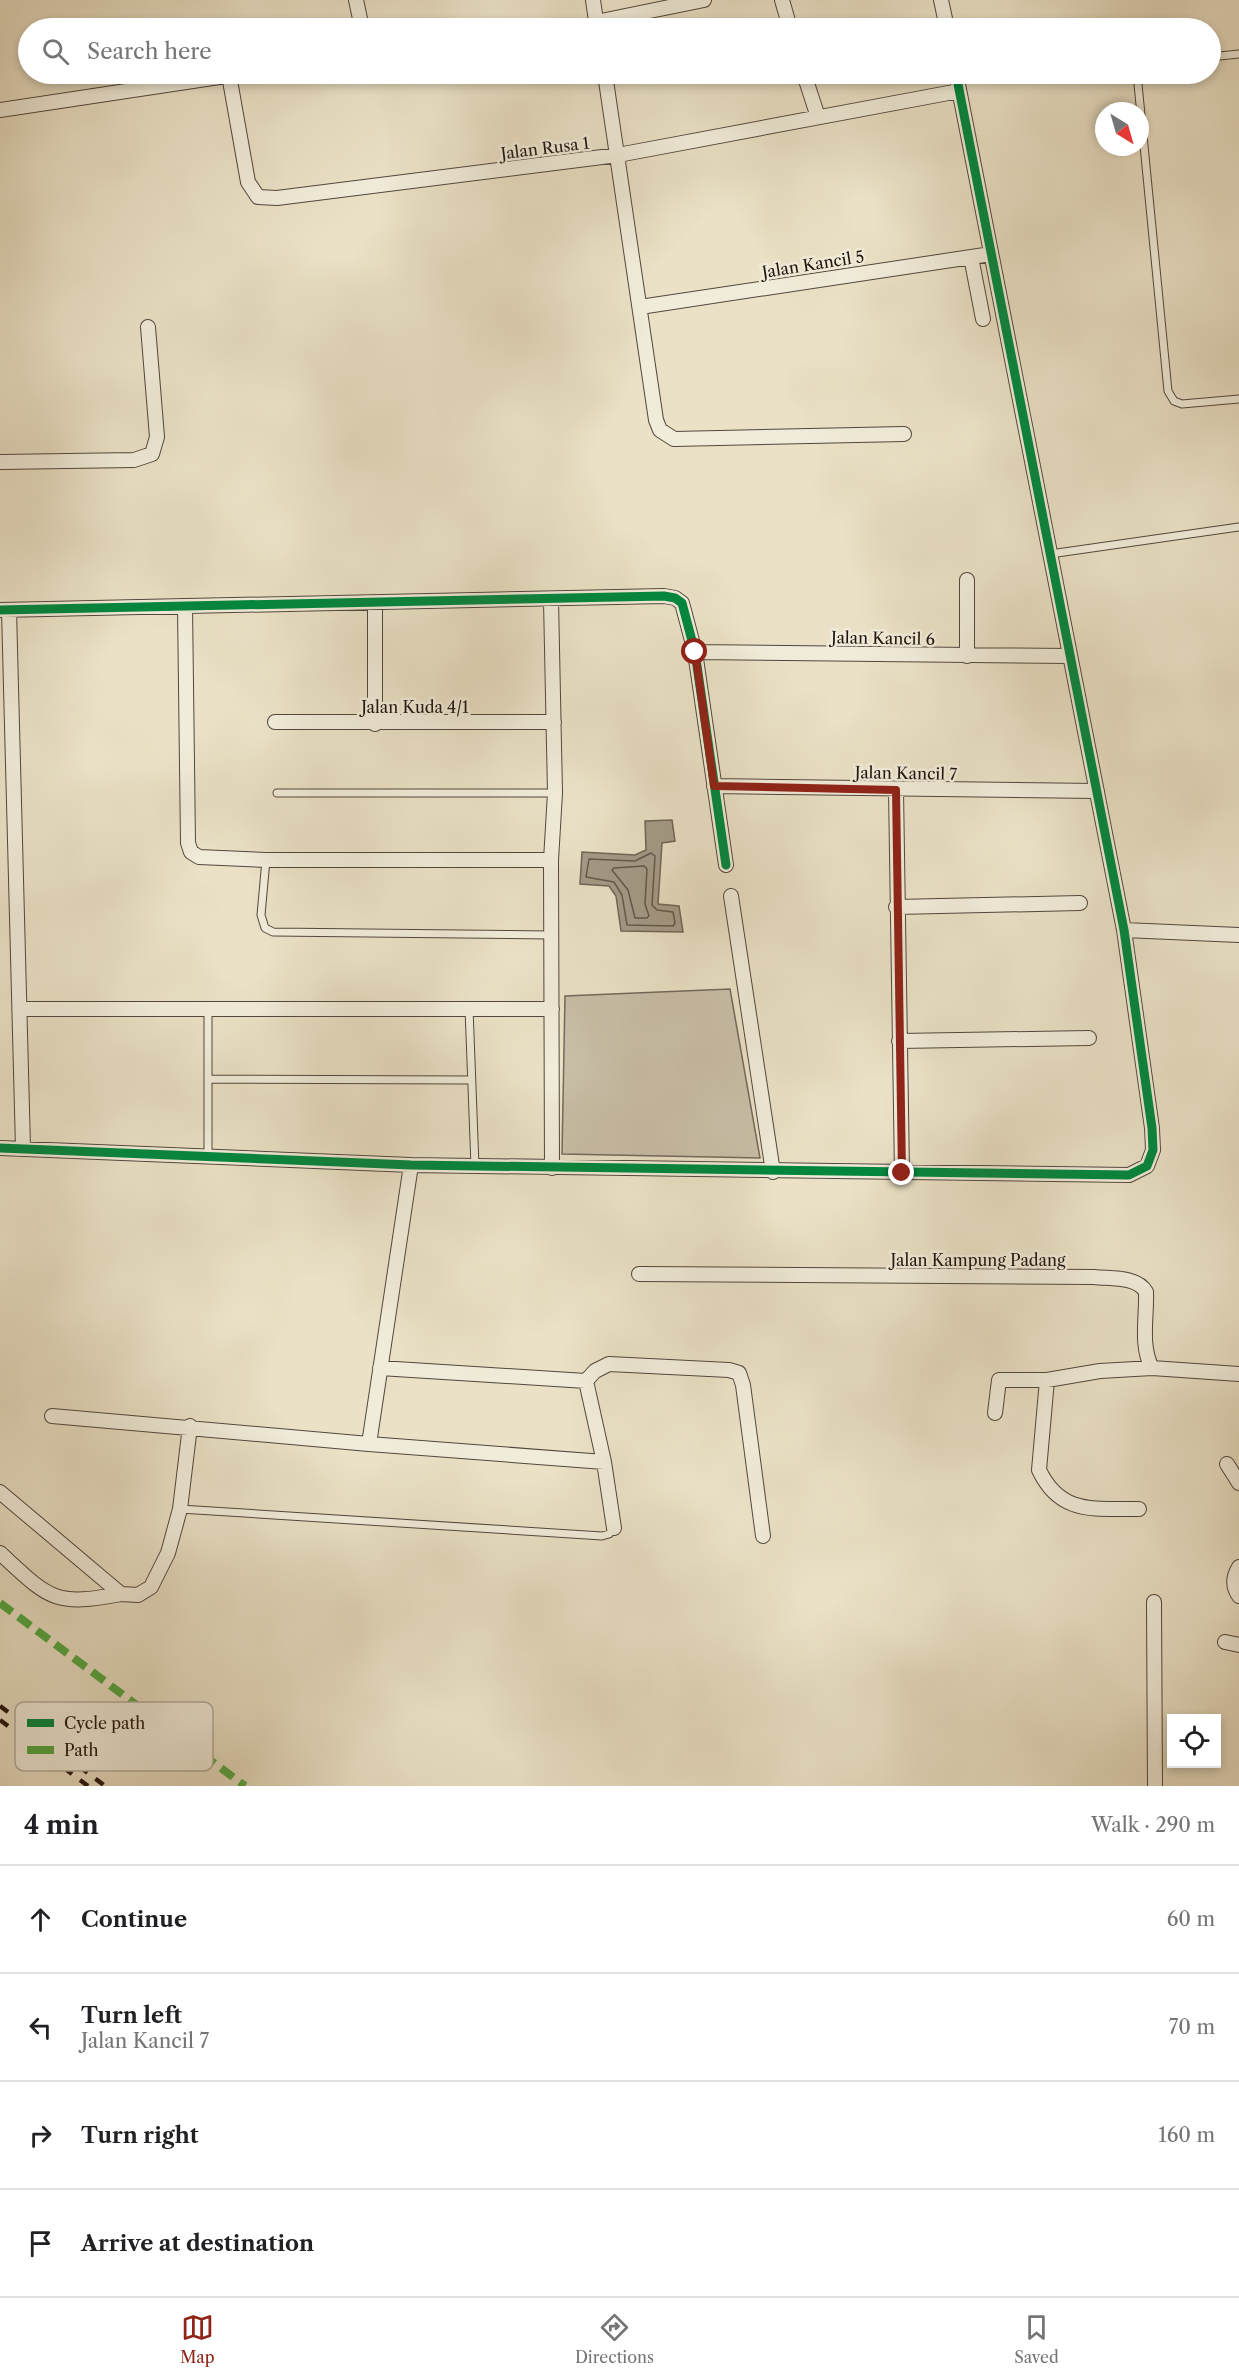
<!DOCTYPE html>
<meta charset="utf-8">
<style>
:root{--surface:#fff;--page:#f6f6f6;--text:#202124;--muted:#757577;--line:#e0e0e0;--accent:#8f2418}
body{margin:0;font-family:"Libre Caslon Text",serif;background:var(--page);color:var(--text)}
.controls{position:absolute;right:18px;bottom:18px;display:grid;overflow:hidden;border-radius:0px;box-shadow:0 3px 9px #0003}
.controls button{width:54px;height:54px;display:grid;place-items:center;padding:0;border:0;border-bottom:2px solid var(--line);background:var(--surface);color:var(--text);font:30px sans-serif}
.compass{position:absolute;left:1095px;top:102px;width:54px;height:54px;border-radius:50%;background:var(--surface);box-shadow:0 3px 9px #0003;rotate:143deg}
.stop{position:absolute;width:18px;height:18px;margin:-14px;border:4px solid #8f2418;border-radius:50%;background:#fff}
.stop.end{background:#8f2418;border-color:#fff;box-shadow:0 2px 6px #0008}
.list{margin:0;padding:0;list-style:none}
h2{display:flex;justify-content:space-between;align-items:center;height:78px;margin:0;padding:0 24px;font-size:26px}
h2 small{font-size:20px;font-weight:400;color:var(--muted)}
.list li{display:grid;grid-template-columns:39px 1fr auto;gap:18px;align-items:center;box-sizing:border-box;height:108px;padding:0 24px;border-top:2px solid var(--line)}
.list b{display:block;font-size:22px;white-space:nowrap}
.list p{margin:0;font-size:20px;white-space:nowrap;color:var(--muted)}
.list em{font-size:20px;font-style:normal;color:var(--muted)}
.icon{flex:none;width:33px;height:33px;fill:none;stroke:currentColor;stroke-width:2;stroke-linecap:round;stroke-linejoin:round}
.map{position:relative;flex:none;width:1239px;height:1786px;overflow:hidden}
.search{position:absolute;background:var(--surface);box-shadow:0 3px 9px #0003;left:18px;right:18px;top:18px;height:66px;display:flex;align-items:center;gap:15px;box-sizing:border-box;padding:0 21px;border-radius:33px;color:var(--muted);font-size:22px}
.sheet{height:510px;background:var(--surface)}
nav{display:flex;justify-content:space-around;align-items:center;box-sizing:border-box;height:84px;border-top:2px solid var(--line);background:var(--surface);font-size:16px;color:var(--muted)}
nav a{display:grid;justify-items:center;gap:3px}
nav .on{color:var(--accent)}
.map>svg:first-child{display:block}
</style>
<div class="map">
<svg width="1239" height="1786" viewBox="0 0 1239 1786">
<rect width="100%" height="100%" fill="#eae1c6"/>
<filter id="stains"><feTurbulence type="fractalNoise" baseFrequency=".00333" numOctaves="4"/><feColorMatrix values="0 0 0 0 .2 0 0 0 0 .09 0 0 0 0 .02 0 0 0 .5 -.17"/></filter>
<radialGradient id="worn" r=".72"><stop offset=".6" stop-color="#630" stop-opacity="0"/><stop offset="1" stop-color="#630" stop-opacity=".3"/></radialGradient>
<!-- green -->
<path fill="#c8bea7" stroke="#74695b" stroke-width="1.5" d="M730 989 760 1158 562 1154 565 996Z"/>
<!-- water -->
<path fill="#a59b88" stroke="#706558" stroke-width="1.5" d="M672 820 675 841 662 843 658 904 679 906 683 932 621 931 616 896 609 886 580 884 582 852 635 855 646 850 645 821Z"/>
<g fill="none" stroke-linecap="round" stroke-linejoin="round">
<!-- shore -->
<path stroke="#62584c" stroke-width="1.5" d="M651 853 655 856 652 905 657 910 673 912 675 923 673 926 627 925 622 895 614 882 586 877 589 859 635 861Z
M644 866 647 869 645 904 649 916 647 918H635L628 890 612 870 614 868Z"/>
<defs>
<path id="lane" d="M1210 57 1239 54
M1137 74 1168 391 1174 401 1182 404 1239 399
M1050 554 1239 527
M277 793H555
M266 860 261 915 265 928 273 932 551 935
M469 1008 475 1166
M208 1010V1156
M208 1079 470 1080
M180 1509 602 1536 609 1534 614 1528"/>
<path id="street" d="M356 0 362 28
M593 0 597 28
M782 0 790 28
M941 0 947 28
M596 22 704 0
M605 74 656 420 660 430 674 439 904 434
M804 74 818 117
M229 75 248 182 258 197 277 198 618 155 959 91
M0 110 239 74
M971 257 983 319
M640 307 991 254
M0 462 134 460 152 454 157 437 148 327
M967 580V656
M375 604V724
M185 606 188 843 191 852 199 857 266 860H551L552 1168
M0 610 664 596 675 598 682 603 695 652 726 865
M9 610 23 1148
M695 652 1070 656
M275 722H554
M714 786 1097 791
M896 790 902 1173
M551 860 555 793 551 600
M731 896 773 1172
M896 907 1080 903
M1124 930 1239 935
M20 1009H552
M899 1041 1089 1038
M0 1148 411 1165 1129 1175 1147 1166 1153 1150 1152 1128 1124 930 956 74
M411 1165 369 1444 604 1462 586 1381 595 1371 609 1364 729 1370 739 1373 743 1385 763 1536
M639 1274 1094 1277C1111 1279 1137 1276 1146 1292 1147 1317 1140 1345 1152 1368L1239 1374
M380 1368 586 1381
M1047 1380 1039 1470C1061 1516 1095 1508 1139 1509
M995 1413 999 1380H1047L1100 1371 1152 1368
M52 1416 369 1444
M604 1462 614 1528
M1227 1464 1239 1483
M0 1492 121 1594 138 1595 151 1587 168 1553 180 1509 190 1426
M0 1553C49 1598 53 1607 121 1594
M1239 1567C1233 1577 1232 1586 1239 1596
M1154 1602 1155 1786
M1225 1642 1239 1645"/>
</defs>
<!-- lane casing -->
<use href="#lane" stroke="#52473d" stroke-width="9"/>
<!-- street casing -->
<use href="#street" stroke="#52473d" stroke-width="16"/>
<!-- lane -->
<use href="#lane" stroke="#f1ecda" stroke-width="7"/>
<!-- street -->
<use href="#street" stroke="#f1ecda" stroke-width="14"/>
<!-- rail -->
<path stroke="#20140f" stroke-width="4.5" stroke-dasharray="10 10" stroke-linecap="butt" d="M0 1706 105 1786
M0 1720 88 1786"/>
<!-- quiet -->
<path stroke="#52a841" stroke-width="8" stroke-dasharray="15 8" stroke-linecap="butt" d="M0 1603 245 1786"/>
<defs>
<path id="cycleway" d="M0 610 664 596 675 598 682 603 695 652 726 865
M0 1148 411 1165 1129 1175 1147 1166 1153 1150 1152 1128 1124 930 956 74"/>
</defs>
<!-- cycleway casing -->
<use href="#cycleway" stroke="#f1ecda" stroke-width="13"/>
<!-- cycleway -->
<use href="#cycleway" stroke="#00873e" stroke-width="9"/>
</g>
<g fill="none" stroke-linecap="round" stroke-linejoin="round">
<!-- route -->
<path stroke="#8f2418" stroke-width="8" d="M695 652 714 786 896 790 902 1173"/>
</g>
<g text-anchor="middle" stroke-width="5" stroke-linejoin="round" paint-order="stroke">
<!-- street labels -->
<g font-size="16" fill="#20140f" stroke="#f1ecda">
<text transform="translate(545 148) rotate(-7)" y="6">Jalan Rusa 1</text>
<text transform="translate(813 264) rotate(-9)" y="6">Jalan Kancil 5</text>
<text transform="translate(883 638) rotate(1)" y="6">Jalan Kancil 6</text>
<text x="415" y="713">Jalan Kuda 4/1</text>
<text transform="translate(906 773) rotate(1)" y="6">Jalan Kancil 7</text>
<text x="978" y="1266">Jalan Kampung Padang</text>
</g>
</g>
<!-- legend -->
<rect x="15" y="1702" width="198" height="69" rx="9" fill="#f1ecda" stroke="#b2ab9d" stroke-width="1.5"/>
<rect x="27" y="1719" width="27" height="8" fill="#00873e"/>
<rect x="27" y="1746" width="27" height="8" fill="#52a841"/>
<g font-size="16" fill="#20140f">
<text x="64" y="1729">Cycle path</text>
<text x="64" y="1756">Path</text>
</g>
<rect width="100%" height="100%" filter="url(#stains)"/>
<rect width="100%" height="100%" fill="url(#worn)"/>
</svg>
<div class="controls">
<button><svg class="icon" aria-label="locate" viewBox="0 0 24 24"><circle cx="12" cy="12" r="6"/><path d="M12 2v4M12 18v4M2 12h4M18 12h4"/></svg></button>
</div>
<svg class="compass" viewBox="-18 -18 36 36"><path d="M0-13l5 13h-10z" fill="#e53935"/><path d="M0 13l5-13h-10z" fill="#757577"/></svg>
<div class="stop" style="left:695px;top:652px"></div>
<div class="stop end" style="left:902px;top:1173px"></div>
<div class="search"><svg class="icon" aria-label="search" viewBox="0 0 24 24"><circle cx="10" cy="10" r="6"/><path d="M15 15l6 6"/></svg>Search here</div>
</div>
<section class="sheet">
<h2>4 min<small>Walk · 290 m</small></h2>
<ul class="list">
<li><svg class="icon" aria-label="ahead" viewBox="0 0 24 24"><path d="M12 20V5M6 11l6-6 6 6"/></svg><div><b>Continue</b></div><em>60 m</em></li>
<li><svg class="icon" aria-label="left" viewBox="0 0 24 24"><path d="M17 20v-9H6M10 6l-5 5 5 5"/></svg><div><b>Turn left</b><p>Jalan Kancil 7</p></div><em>70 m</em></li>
<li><svg class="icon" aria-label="right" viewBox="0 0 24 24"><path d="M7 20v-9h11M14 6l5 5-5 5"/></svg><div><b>Turn right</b></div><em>160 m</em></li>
<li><svg class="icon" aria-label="arrive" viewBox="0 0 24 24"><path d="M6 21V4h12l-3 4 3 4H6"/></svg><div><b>Arrive at destination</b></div></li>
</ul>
</section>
<nav>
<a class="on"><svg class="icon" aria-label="map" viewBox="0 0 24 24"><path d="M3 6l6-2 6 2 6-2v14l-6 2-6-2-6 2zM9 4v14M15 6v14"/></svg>Map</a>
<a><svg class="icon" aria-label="directions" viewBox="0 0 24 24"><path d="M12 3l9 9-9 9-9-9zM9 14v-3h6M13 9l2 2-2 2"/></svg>Directions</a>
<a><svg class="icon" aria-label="saved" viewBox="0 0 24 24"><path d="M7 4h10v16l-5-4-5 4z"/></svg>Saved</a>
</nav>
